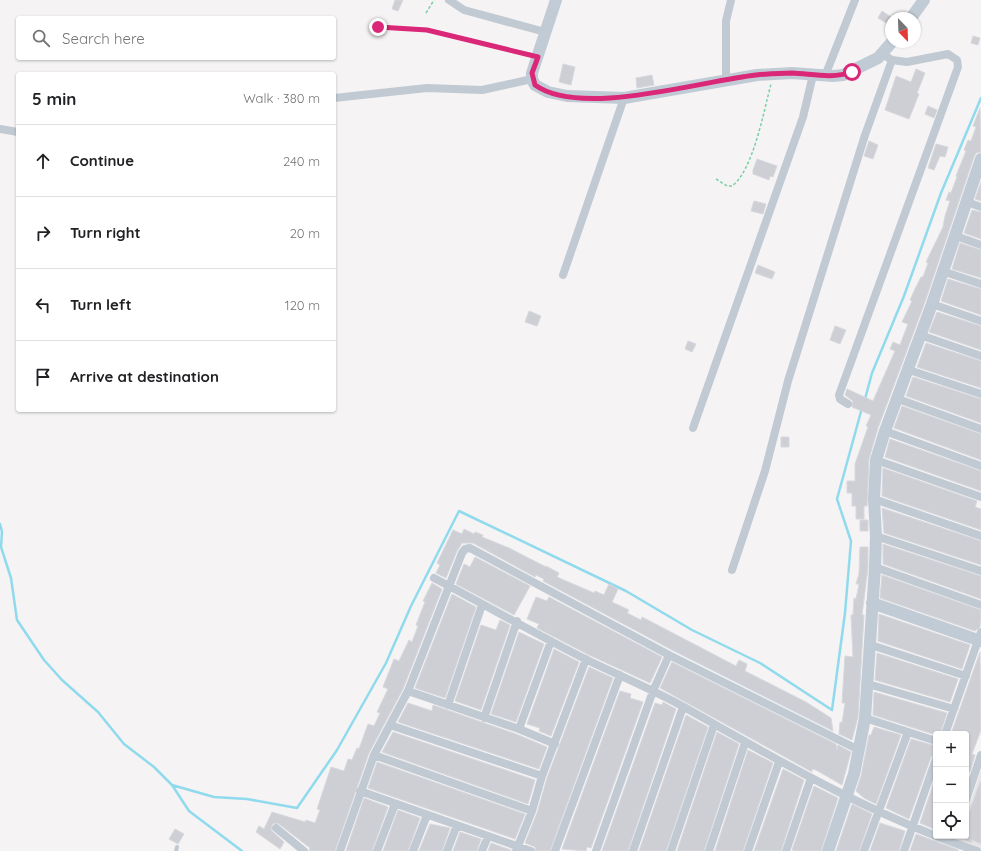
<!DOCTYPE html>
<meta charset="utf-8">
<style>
:root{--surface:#fff;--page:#f2f2f2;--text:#202124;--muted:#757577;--line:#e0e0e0}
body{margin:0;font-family:Quicksand,sans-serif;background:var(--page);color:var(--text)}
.controls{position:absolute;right:12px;bottom:12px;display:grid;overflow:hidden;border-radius:4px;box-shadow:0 1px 3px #0004}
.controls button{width:36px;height:36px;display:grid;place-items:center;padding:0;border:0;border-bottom:1px solid var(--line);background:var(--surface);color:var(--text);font:20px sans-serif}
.compass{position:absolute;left:885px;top:12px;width:36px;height:36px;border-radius:50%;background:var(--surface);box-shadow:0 1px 3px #0004;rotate:157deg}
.stop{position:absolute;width:12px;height:12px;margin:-9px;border:3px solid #db2777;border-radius:50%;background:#fff}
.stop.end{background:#db2777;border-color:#fff;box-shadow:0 1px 4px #0008}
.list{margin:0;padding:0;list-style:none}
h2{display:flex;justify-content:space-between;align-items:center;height:52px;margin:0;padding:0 16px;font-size:17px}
h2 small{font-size:13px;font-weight:400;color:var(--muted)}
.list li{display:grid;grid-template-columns:26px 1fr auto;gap:12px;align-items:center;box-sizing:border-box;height:72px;padding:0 16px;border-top:1px solid var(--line)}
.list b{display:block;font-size:15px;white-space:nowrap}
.list em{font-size:13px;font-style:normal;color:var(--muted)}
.icon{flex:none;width:22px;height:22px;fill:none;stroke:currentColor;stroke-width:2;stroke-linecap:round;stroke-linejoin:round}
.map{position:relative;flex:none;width:981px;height:851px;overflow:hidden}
.search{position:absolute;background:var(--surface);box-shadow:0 1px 3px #0004;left:16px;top:16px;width:320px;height:44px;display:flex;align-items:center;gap:10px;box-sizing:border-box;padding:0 14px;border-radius:4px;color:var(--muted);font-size:15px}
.panel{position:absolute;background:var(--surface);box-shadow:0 1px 3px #0004;left:16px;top:72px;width:320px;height:340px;border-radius:4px}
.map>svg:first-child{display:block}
</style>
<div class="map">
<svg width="981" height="851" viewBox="0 0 981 851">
<rect width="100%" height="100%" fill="#f5f3f3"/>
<!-- education -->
<path fill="#e6e4e5" d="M981 770V849L957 841 959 836H966V815Z"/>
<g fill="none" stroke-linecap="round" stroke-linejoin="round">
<!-- stream -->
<path stroke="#90daee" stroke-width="2.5" d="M865 399 872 373 904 296 941 193 981 98
M0 524 2 532 1 547 11 578 17 620 44 660 62 680 98 712 124 744 154 767 172 785 189 811 242 851
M172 785 214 797 247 799 297 808 337 750 386 663 411 606 459 511 626 591 692 630 760 663 832 710 845 613 851 541 837 499 862 408"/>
</g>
<!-- building -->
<path fill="#cdcfd5" stroke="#d7d9de" d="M395 0H403L398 11 392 9Z
M882 11 891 17V26L878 18Z
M973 36 980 38 978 45 971 43Z
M563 64 575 67 571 85 559 82Z
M916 69 925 73 917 93 919 94 909 119 885 110 896 76 911 82Z
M652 75 654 85 637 88 636 78Z
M928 106 937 110 934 118 925 114Z
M980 108 981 152 976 153 974 157 925 302 878 428 869 459 867 506H864V519H856V506H852V493H847V481H855V464L868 427 866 426 871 415 852 407 853 401 845 395 847 389 873 401 895 351 890 349 893 342 900 345 908 324 902 322 912 301 910 300 915 289 921 277H923L928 263 926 262 943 227 945 216 950 201 946 200 949 192 951 193 957 177 956 176 966 151 964 150 968 140 971 141 976 127 973 126Z
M869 141 878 145 873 159 864 156Z
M936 144 948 147 945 157 940 156 934 170 928 168Z
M757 159 777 166 773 177 770 176 769 180 753 174V170Z
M981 182V201L975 199Z
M754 201 766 204 763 214 751 211Z
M972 210 981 212V239L964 233Z
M960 243 981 250V278L952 269Z
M758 265 775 272 772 279 755 273Z
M948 279 981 289V315L941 301Z
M529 311 541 316 537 326 525 322Z
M937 312 981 326V350L929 332Z
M835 326 846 330 840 344 830 340Z
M688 341 696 344 692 352 685 349Z
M926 343 981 361V388L917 367Z
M913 377 981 399V423L906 396Z
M902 406 981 434V460L894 428Z
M781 437H789V447H781Z
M890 439 981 471V491L885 457Z
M883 468 977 501 975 507 981 509V530L882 496Z
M882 508 981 541V565L884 533Z
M860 520H868V531H860Z
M464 529 474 534 475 532 483 535 482 537 509 548 546 567V566L559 573 557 577 594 593 595 591 604 595 609 584 618 589 612 602 629 610 627 613 641 620 642 617 736 666 739 660 747 664 745 671 806 702 831 718 833 731 672 650 543 581 544 579 536 575 535 577 473 543H462L457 551 446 578 436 573 440 565 437 563 453 530 462 534Z
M883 544 981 576V599L883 564Z
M860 547H868V567L862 615H864L858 717 852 740 839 734 840 722 842 723 845 703H842L845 656 853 657 851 615H853L854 598 856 599 859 584H856L859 574Z
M475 557 530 586 514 615 456 584 464 564 470 567Z
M882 575 981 610 980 627 975 631 880 598Z
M432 583 442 589 403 689 369 753 335 851H309L310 848 279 824 274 823 272 825 271 830 284 842 280 849 256 832 259 826 264 829 272 812 305 822 306 820 315 823 320 810 317 809 331 767 344 771 348 759 352 760 357 748 359 749 368 724 374 726 380 713 377 712 388 689 383 687 394 659 399 661 409 640 412 642 418 626 416 625 425 602 423 601Z
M452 594 476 607 445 698 415 688Z
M536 597 547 601 549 597 662 657 650 683 587 654 537 628 539 624 527 619Z
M879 614 970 645 962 669 878 641Z
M500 620 510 625 481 710 455 701 481 625 496 630Z
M519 632 544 644 516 722 491 714Z
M554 649 579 662 551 736 539 731 540 728 527 724Z
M980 652 981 730 972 754 975 755 970 772 966 770V734H951Z
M877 653 958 679 950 702 875 680Z
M672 662 836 744 837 750 838 745 851 752 842 785 816 770 812 769V772L794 762 660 688Z
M589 667 613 678 550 851H536L535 847 525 843 537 813 547 778Z
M620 691 631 694 630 698 643 702 591 848 587 847 586 851 562 849Z
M874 692 947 713 940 734 936 735 873 715Z
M663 702 676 709 628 851H602L655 703 662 705Z
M408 703 432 711 433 705 516 734 547 747 539 769 398 722Z
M686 715 708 727 666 851H639Z
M874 727 901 735 876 804 864 798 856 791 861 776 869 735H871Z
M393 732 535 780 528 804 382 752Z
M717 732 739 744 704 851H677Z
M911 739 936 746V754L931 757 909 819 886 808Z
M748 750 773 763 743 851H715Z
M377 762 525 814 515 839 368 788Z
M783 769 804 780 781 851H754Z
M936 776V830L920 823Z
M980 782H981V844L972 840V843L966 841V821Z
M814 786 838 798 821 851H796L792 850Z
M364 798 388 807 372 851H346Z
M852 804 872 814 859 851H836Z
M398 810 420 818 408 851H383Z
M880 823 905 831 899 851H870Z
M430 824 450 828 442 851H419Z
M175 829 184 834 178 844 169 839Z
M460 832 481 839 477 851H453Z
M916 834 959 850 958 851H910Z
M491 843 511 850V851H488Z"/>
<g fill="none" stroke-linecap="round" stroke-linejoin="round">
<!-- path -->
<path stroke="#7ad0a6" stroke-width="1.5" stroke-dasharray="3 2" stroke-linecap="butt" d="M426 13 434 0
M716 179 727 186H732C753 171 764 110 771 84"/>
<!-- lane -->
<path stroke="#c1cad2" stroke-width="4" d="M378 27 427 30 536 56
M176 851 177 847"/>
<!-- street -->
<path stroke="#c1cad2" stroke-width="8" d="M449 0 464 10 545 32
M825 76 855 0
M726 79V21L731 0
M334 98 427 88 482 90 532 79
M0 129 18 132
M967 202 981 207
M956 236 981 245
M942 271 981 284
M563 275 624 98
M932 304 981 321
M920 335 981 356
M909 370 981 394
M898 399 981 429
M848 404 840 399 839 395 958 67 957 60 948 54 907 62 892 60 882 54
M693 428 803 117 813 75
M885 431 981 466
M876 460 981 497
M874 499 981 536
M876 536 981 571
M875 567 981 605
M732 570 765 471 788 381 865 135 892 60
M434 578C485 605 534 633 585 659 618 675 652 689 684 707 779 761 873 816 977 851
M871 645 966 676
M868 684 954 709
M408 691 519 729 555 744
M448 705 482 605
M484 718 517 621
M865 718 936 741
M390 725 542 776
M519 729 551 641
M945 734 981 632
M374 755 532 811
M360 791 531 851
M966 800 981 755
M276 828 304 851
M340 851 374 755 408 691 462 553 465 549 470 548 669 655 859 750
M377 851 395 804
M413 851 427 815
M447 851 457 825
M482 851 488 836
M516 851 532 811 542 776 586 659
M555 851 620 675
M596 851 653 691 669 655
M633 851 683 707
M671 851 714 725
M709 851 745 743
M748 851 779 762
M786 851 811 778
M864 851 908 732
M904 851 936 759"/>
<!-- secondary -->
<path stroke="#c1cbd6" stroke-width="12" d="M556 0 532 73V79L535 85 548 92 567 96 624 98 757 75 792 73 833 76 843 75 878 58 892 42
M911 18 924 0
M872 603 981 641
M828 851 854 774 865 718 875 567 876 536 874 499 876 460 885 431 932 304 981 159"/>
</g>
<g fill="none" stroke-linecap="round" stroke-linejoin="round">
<!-- route -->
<path stroke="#db2777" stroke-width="5" d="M378 27 427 30 538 57 532 73 535 85C581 118 700 81 756 75 768 74 780 73 792 73 813 74 832 79 852 72"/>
</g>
</svg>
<div class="controls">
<button>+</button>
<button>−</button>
<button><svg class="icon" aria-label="locate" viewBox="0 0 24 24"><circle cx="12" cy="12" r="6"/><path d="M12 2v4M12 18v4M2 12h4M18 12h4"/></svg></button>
</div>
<svg class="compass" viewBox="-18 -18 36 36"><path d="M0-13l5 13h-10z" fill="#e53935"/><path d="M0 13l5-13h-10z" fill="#757577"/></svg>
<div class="stop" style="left:852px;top:72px"></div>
<div class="stop end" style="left:378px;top:27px"></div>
<div class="search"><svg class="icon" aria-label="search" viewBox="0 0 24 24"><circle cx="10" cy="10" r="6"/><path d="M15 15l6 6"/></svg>Search here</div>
<section class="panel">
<h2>5 min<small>Walk · 380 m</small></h2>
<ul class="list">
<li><svg class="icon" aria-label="ahead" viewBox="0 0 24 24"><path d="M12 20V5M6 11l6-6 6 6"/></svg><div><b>Continue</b></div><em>240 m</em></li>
<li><svg class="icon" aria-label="right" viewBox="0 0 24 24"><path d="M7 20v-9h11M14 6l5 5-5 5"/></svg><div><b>Turn right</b></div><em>20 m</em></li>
<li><svg class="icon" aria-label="left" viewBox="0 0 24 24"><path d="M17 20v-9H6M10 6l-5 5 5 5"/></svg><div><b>Turn left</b></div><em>120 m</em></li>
<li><svg class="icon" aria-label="arrive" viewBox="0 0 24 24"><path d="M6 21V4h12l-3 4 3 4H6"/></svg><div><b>Arrive at destination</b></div></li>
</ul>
</section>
</div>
